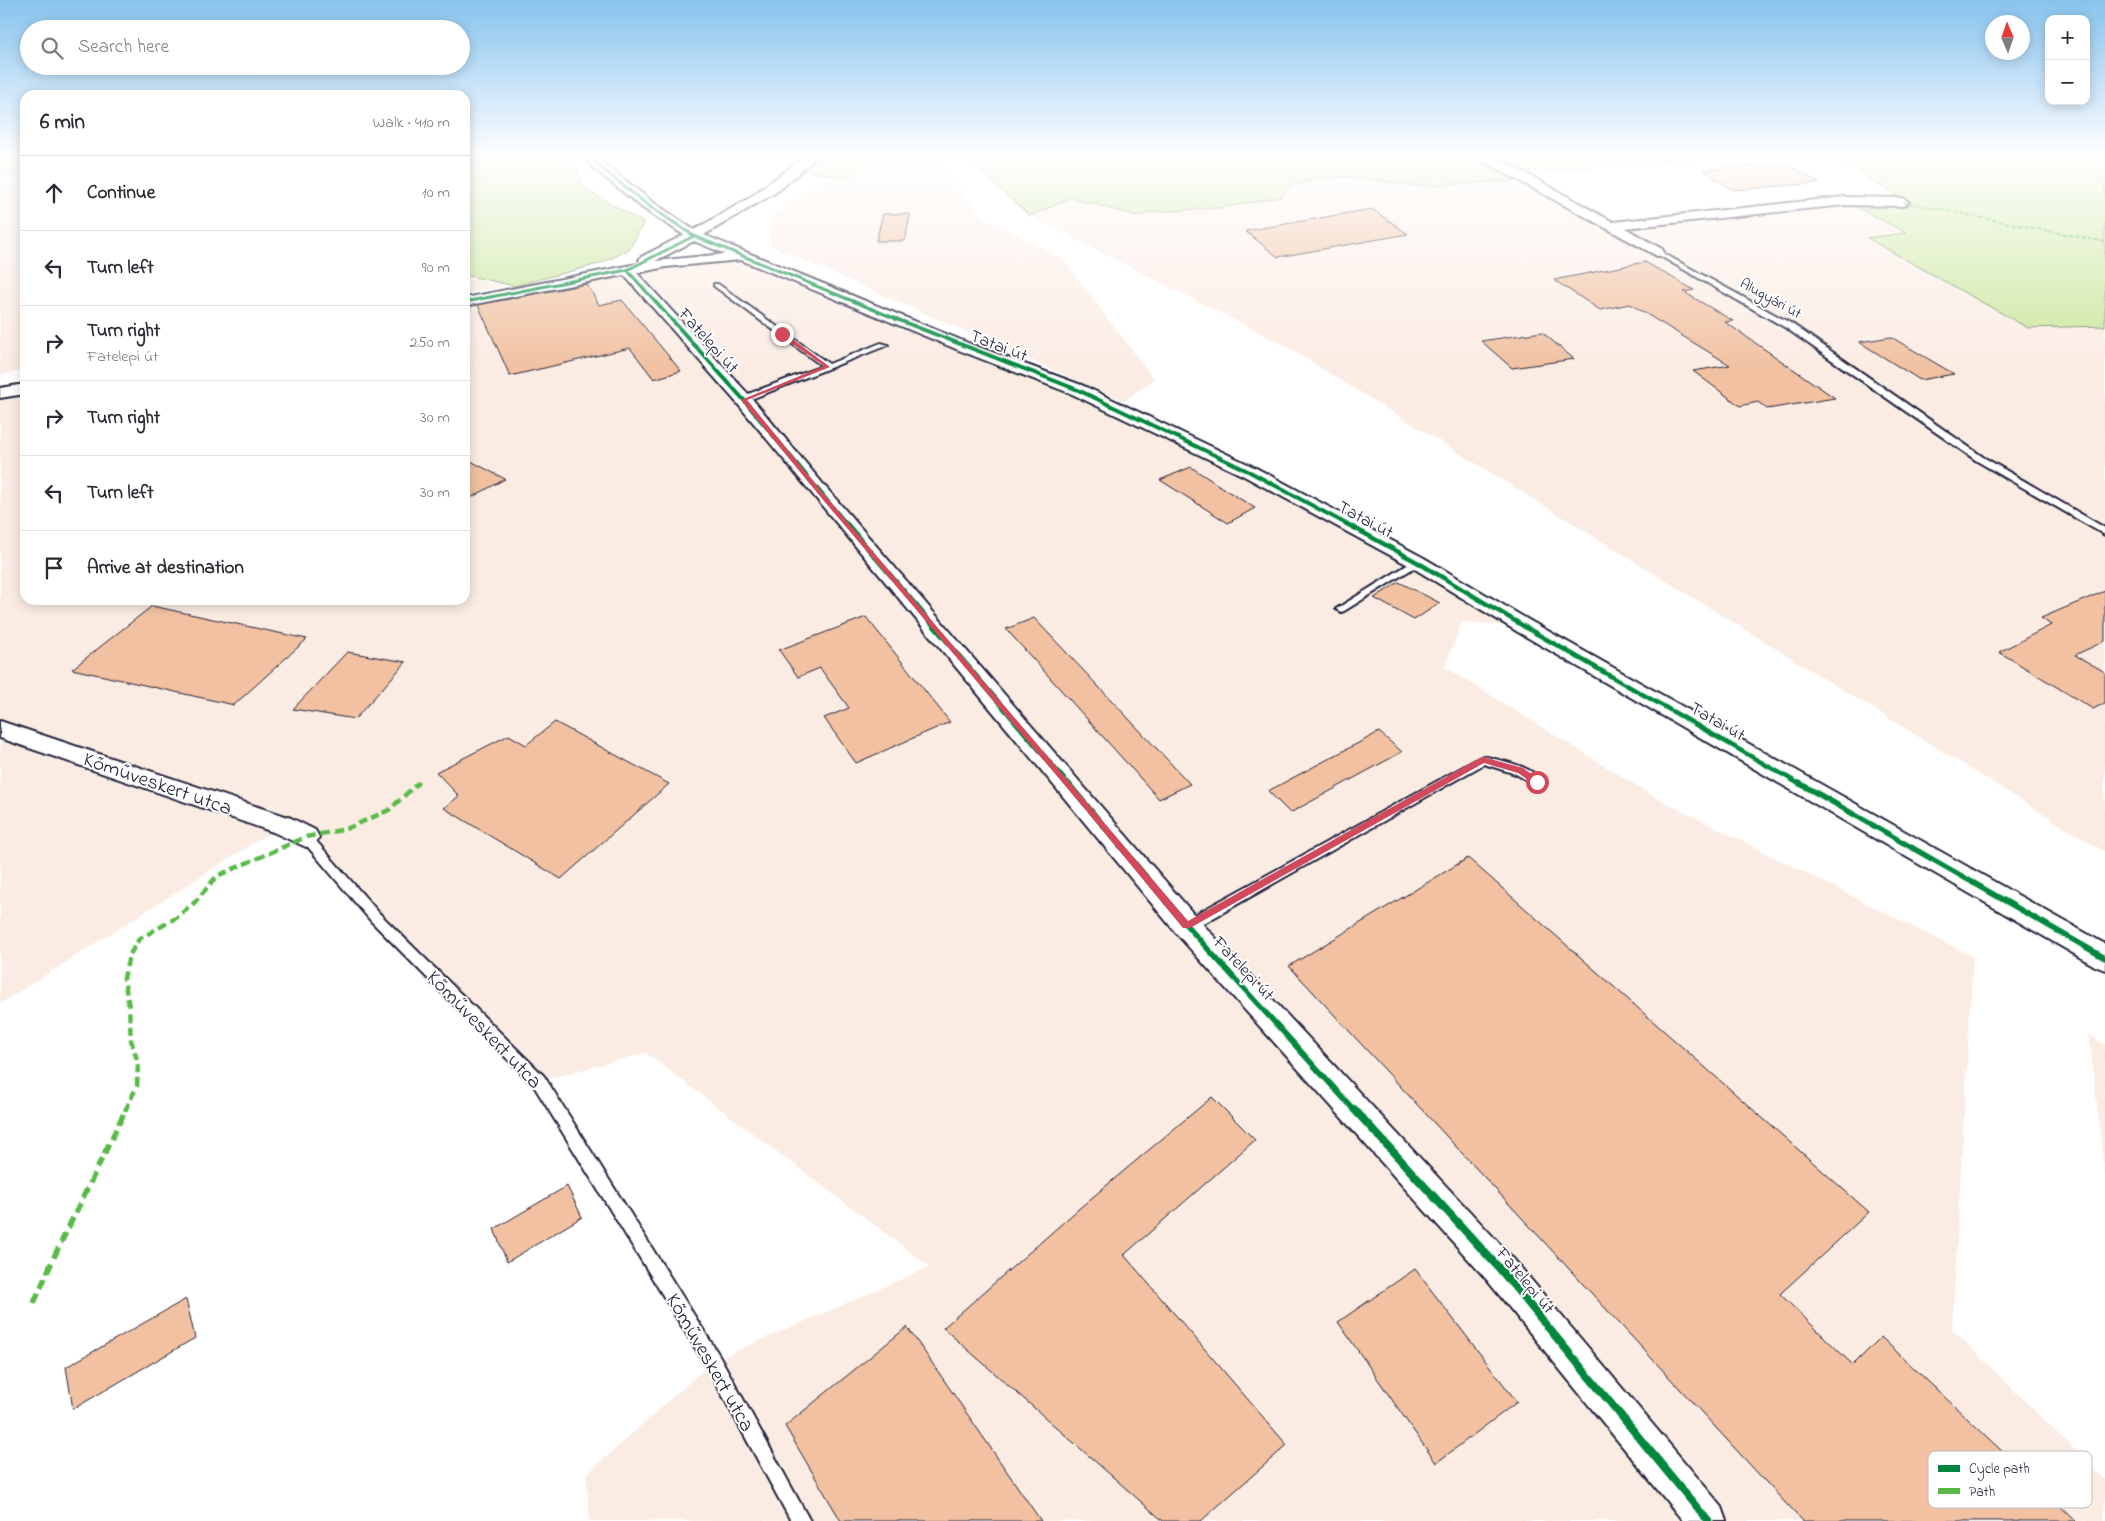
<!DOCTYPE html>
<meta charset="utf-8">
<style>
:root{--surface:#fff;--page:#f7f7f7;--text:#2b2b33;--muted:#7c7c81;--line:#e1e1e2}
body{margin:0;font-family:"Indie Flower",sans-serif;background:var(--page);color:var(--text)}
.controls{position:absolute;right:15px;top:15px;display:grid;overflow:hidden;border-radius:10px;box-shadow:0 2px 12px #0003}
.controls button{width:45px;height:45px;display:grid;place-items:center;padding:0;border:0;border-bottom:1px solid var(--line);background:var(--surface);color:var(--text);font:25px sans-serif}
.compass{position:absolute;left:1985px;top:15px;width:45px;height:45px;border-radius:50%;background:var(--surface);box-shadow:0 2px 12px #0003;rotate:358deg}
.stop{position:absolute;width:15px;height:15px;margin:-11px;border:4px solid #d1495b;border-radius:50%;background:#fff}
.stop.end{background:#d1495b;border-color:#fff;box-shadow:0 1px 5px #0008}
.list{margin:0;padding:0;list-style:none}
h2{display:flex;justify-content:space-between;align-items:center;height:65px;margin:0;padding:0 20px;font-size:21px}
h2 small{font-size:16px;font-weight:400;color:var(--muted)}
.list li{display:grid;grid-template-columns:32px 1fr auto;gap:15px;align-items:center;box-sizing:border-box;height:75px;padding:0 20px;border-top:1px solid var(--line)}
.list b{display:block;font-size:19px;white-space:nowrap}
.list p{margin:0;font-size:16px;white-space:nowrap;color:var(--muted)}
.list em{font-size:16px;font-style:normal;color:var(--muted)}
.icon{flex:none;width:28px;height:28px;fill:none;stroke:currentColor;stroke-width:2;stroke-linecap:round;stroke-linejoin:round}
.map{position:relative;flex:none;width:2105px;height:1521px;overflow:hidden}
.search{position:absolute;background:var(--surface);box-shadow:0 2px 12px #0003;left:20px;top:20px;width:450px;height:55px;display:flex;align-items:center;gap:12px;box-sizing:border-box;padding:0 18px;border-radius:28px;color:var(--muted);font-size:19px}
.panel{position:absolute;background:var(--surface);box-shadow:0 2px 12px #0003;left:20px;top:90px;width:450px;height:515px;border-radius:15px}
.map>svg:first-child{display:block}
</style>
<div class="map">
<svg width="2105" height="1521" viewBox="0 0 2105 1521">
<rect width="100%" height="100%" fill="#fff"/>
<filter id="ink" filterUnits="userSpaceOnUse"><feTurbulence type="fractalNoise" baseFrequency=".02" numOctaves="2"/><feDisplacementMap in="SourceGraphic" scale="10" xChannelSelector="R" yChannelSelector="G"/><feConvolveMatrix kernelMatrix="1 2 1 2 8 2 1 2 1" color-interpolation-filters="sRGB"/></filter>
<g filter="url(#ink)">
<!-- built -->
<path fill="#fbece3" d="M875 157H932L984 218 1063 259 1154 379 1124 401 769 245 772 216 830 174 848 177Z
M0 172 25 178V370L0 375Z
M1331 176 1356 177 1416 186 1528 180 1610 226 1844 201 1908 233 1868 239 2028 328 2105 326V852L1282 344 1030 216 1071 198 1138 216Z
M742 257 1078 390 1250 472 1525 627 1462 622 1445 667 1655 797 1973 957 1952 1329 2105 1480V1521H590L586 1475 713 1361 930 1267 646 1053 539 1081 282 825 0 1004V392L25 387V600H465V301L627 270Z
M465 277 505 286 465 294Z
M2089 1034 2105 1045V1176Z"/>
<!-- green -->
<path fill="#cae69c" stroke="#76846c" d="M0 157H18L20 170 14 174 0 171Z
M465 157H570L585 189 644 223 629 250 599 264 514 286 465 275Z
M811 157H875L848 177 797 170Z
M965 157H1724L1515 172 1528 180 1416 186 1356 177 1331 176 1290 186 1280 197 1220 208 1152 212 1138 216 1071 198 1030 216Z
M1833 157H2105V326L2028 328 1867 238 1907 233 1844 201H1902L1887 190Z"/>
<!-- building -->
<path fill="#f1c1a1" stroke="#22223b" d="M1785 163 1819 183 1733 190 1703 170Z
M1372 209 1408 234 1278 257 1245 231Z
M883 214H910L905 241H876Z
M1645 262 1694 290 1684 292 1733 321 1725 322 1835 398 1767 409 1758 402 1740 406 1693 371 1730 365 1630 304 1600 310 1554 280Z
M587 284 599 305 622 300 681 371 654 379 630 348 510 376 478 305Z
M1542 332 1574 359 1512 368 1481 341Z
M1891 337 1954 374 1920 380 1859 342Z
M465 458 505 479 465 501Z
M1191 467 1229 492 1255 508 1228 523 1160 480Z
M1399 582 1440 603 1414 620 1374 598Z
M2105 591V641L2075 655 2105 672V703L2093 709 1999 652 2051 625 2041 618Z
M152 606 307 639 234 705 72 669Z
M866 617 950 722 856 763 824 718 849 708 820 668 798 677 779 650Z
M1034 618 1113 702 1190 784 1159 799 1006 629Z
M347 652 406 662 355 719 293 709Z
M555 722 669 784 561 879 444 808 459 796 436 772 509 735 526 745Z
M1379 732 1402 752 1290 813 1268 791Z
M1468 858 1869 1212 1780 1294 1853 1365 1881 1337 2076 1521H1802L1289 966Z
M1212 1097 1255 1140 1124 1255 1287 1445 1201 1521H1163L943 1328 1082 1206Z
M567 1186 582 1217 507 1262 494 1229Z
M1415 1269 1517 1402 1436 1463 1338 1322Z
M186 1299 195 1338 73 1409 66 1367Z
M907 1327 928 1357 1041 1521H841L785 1426Z"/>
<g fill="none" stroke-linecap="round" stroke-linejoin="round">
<defs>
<path id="service" d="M1657 250 1792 324 1983 457 2105 528V535L1977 461 1786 328 1655 253 1654 252Z
M714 284H718L829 364 881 343 888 345 746 401H740V397L822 366 714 286Z
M1417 559 1420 560V564L1344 611 1341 612 1336 609Z
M1483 756C1501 761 1531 765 1543 782L1541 785 1537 786 1516 774 1484 764 1192 930 1187 931 1182 930 1181 926 1182 922Z
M306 832 310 834 379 913 544 1076 719 1355 810 1521H791L707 1367 534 1086 371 921 302 840 300 837 302 834Z"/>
<path id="minor" d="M587 157H599L601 161 654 203 694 230 748 199 804 157H817L778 191 704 235 973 345 1084 386 1256 468 1424 558 1532 622 2105 944V970L2095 966 1518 632 1410 566 1244 476 1072 394 961 351 741 260 666 267 637 273 749 395 828 490 1197 918 1511 1256 1722 1507 1727 1521H1683L1487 1280 1177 934 737 403 624 275 465 306V298L642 263 639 260 641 257 684 235 644 209 591 166ZM694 241 725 254 655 261Z
M1476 157H1491L1518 169 1613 222 1844 197 1903 198 1909 202 1903 206 1844 205 1625 228 1662 249 1664 252 1662 255 1657 256Z
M25 384V394L0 398V388Z
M0 721 291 818 315 830 319 837 315 844 306 847 273 832 0 738Z"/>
</defs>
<!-- service casing -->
<use href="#service" stroke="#22223b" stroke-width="4"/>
<!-- minor casing -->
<use href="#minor" stroke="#22223b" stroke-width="4"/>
<!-- service -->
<use href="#service" fill="#fff" fill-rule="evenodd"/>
<!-- minor -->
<use href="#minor" fill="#fff" fill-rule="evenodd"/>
<!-- quiet-far3 -->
<path stroke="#58b947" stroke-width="2" stroke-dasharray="4.5 2" stroke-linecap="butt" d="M1903 202 2105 242"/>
<!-- quiet-far2 -->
<path stroke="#58b947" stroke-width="3" stroke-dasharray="7 3" stroke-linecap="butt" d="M416 785 419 782"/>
<!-- quiet-far1 -->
<path stroke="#58b947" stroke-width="4.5" stroke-dasharray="9 4.5" stroke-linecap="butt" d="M125 1111 137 1086 138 1063 131 1040 129 1007 124 978 129 956 139 939 176 918 194 903 217 876 306 837 346 829 389 810 418 783"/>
<!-- quiet -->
<path stroke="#58b947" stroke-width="5.5" stroke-dasharray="11 5.5" stroke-linecap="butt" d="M34 1303 54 1257 126 1109"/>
<defs>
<path id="cycleway-far4" d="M593 157 595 163 649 206 694 236 899 320
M627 270 672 320
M465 302 627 270 694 236"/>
<path id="cycleway-far3" d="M671 319 743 399 848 526
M896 319 1078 390 1250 472 1350 526"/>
<path id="cycleway-far2" d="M847 524 1069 785
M1347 524 1417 562 1525 627 1801 785"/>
<path id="cycleway-far1" d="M1068 783 1187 926 1355 1111
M1799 783 2105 958"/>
<path id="cycleway" d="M1354 1109 1499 1268 1708 1521"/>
</defs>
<!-- cycleway-far4 casing -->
<use href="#cycleway-far4" stroke="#fff" stroke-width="5"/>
<!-- cycleway-far3 casing -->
<use href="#cycleway-far3" stroke="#fff" stroke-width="6"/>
<!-- cycleway-far2 casing -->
<use href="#cycleway-far2" stroke="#fff" stroke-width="8"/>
<!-- cycleway-far1 casing -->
<use href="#cycleway-far1" stroke="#fff" stroke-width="9"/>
<!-- cycleway casing -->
<use href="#cycleway" stroke="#fff" stroke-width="11"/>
<!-- cycleway-far4 -->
<use href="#cycleway-far4" stroke="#00873e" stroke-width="3"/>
<!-- cycleway-far3 -->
<use href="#cycleway-far3" stroke="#00873e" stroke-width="4"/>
<!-- cycleway-far2 -->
<use href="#cycleway-far2" stroke="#00873e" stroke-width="4.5"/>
<!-- cycleway-far1 -->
<use href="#cycleway-far1" stroke="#00873e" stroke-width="5.5"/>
<!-- cycleway -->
<use href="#cycleway" stroke="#00873e" stroke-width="8"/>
</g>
</g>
<!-- sky -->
<linearGradient id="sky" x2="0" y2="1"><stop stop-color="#87c3ee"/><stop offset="0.42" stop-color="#fff"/><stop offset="1" stop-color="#fff" stop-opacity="0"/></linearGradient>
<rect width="2105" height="370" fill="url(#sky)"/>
<!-- route -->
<path fill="#d1495b" d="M780 333H784L830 367 747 400 823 493 1188 921 1480 758 1483 757 1523 768 1540 780V784H1534L1518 773 1484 763 1190 928H1183L1084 808 819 495 741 400 824 366 780 335Z"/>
<g text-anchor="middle" stroke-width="4" stroke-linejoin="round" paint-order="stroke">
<!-- far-street labels -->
<g font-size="15" fill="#22223b" stroke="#fff">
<text transform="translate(1771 298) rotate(29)" y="5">Alugyári út</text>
</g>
<!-- street labels -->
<g font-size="18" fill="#22223b" stroke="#fff">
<text transform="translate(709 340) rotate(48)" y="6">Fatelepi út</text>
<text transform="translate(999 345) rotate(21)" y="6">Tatai út</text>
<text transform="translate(1366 519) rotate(28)" y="6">Tatai út</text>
<text transform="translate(1718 721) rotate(30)" y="6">Tatai út</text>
<text transform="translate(1244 968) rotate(47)" y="6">Fatelepi út</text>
<text transform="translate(1526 1280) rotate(50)" y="6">Fatelepi út</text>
</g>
<!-- near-street labels -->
<g font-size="21" fill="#22223b" stroke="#fff">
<text transform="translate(158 783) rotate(19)" y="7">Kőműveskert utca</text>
<text transform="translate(485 1029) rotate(46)" y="7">Kőműveskert utca</text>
<text transform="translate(711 1362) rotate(60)" y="7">Kőműveskert utca</text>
</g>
</g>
<!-- legend -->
<rect x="1928" y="1451" width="164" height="57" rx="8" fill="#fff" stroke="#bdbdc4" stroke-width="1"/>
<rect x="1938" y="1465" width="22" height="7" fill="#00873e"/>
<rect x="1938" y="1488" width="22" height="6" fill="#58b947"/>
<g font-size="14" fill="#22223b">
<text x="1969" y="1473">Cycle path</text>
<text x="1969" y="1496">Path</text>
</g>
</svg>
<div class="controls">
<button>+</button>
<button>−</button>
</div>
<svg class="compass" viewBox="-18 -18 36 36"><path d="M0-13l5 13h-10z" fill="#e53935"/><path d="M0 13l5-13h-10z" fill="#7c7c81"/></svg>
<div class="stop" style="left:1537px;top:782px"></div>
<div class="stop end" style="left:782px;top:334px"></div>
<div class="search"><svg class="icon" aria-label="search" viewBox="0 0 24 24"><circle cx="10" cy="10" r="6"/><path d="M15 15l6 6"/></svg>Search here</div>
<section class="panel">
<h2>6 min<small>Walk · 410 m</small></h2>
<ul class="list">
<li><svg class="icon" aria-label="ahead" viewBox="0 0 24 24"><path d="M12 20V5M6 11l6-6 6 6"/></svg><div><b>Continue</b></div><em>10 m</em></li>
<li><svg class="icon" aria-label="left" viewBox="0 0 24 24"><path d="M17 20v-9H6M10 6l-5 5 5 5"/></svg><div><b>Turn left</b></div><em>90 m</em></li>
<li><svg class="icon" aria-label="right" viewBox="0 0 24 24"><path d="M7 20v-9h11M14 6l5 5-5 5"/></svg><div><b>Turn right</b><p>Fatelepi út</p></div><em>250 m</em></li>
<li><svg class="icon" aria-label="right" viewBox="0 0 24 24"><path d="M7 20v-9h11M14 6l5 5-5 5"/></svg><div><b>Turn right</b></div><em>30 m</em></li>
<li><svg class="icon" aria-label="left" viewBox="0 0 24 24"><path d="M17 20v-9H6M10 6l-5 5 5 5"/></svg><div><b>Turn left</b></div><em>30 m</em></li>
<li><svg class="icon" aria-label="arrive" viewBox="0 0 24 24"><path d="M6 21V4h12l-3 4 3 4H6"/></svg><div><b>Arrive at destination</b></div></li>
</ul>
</section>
</div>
